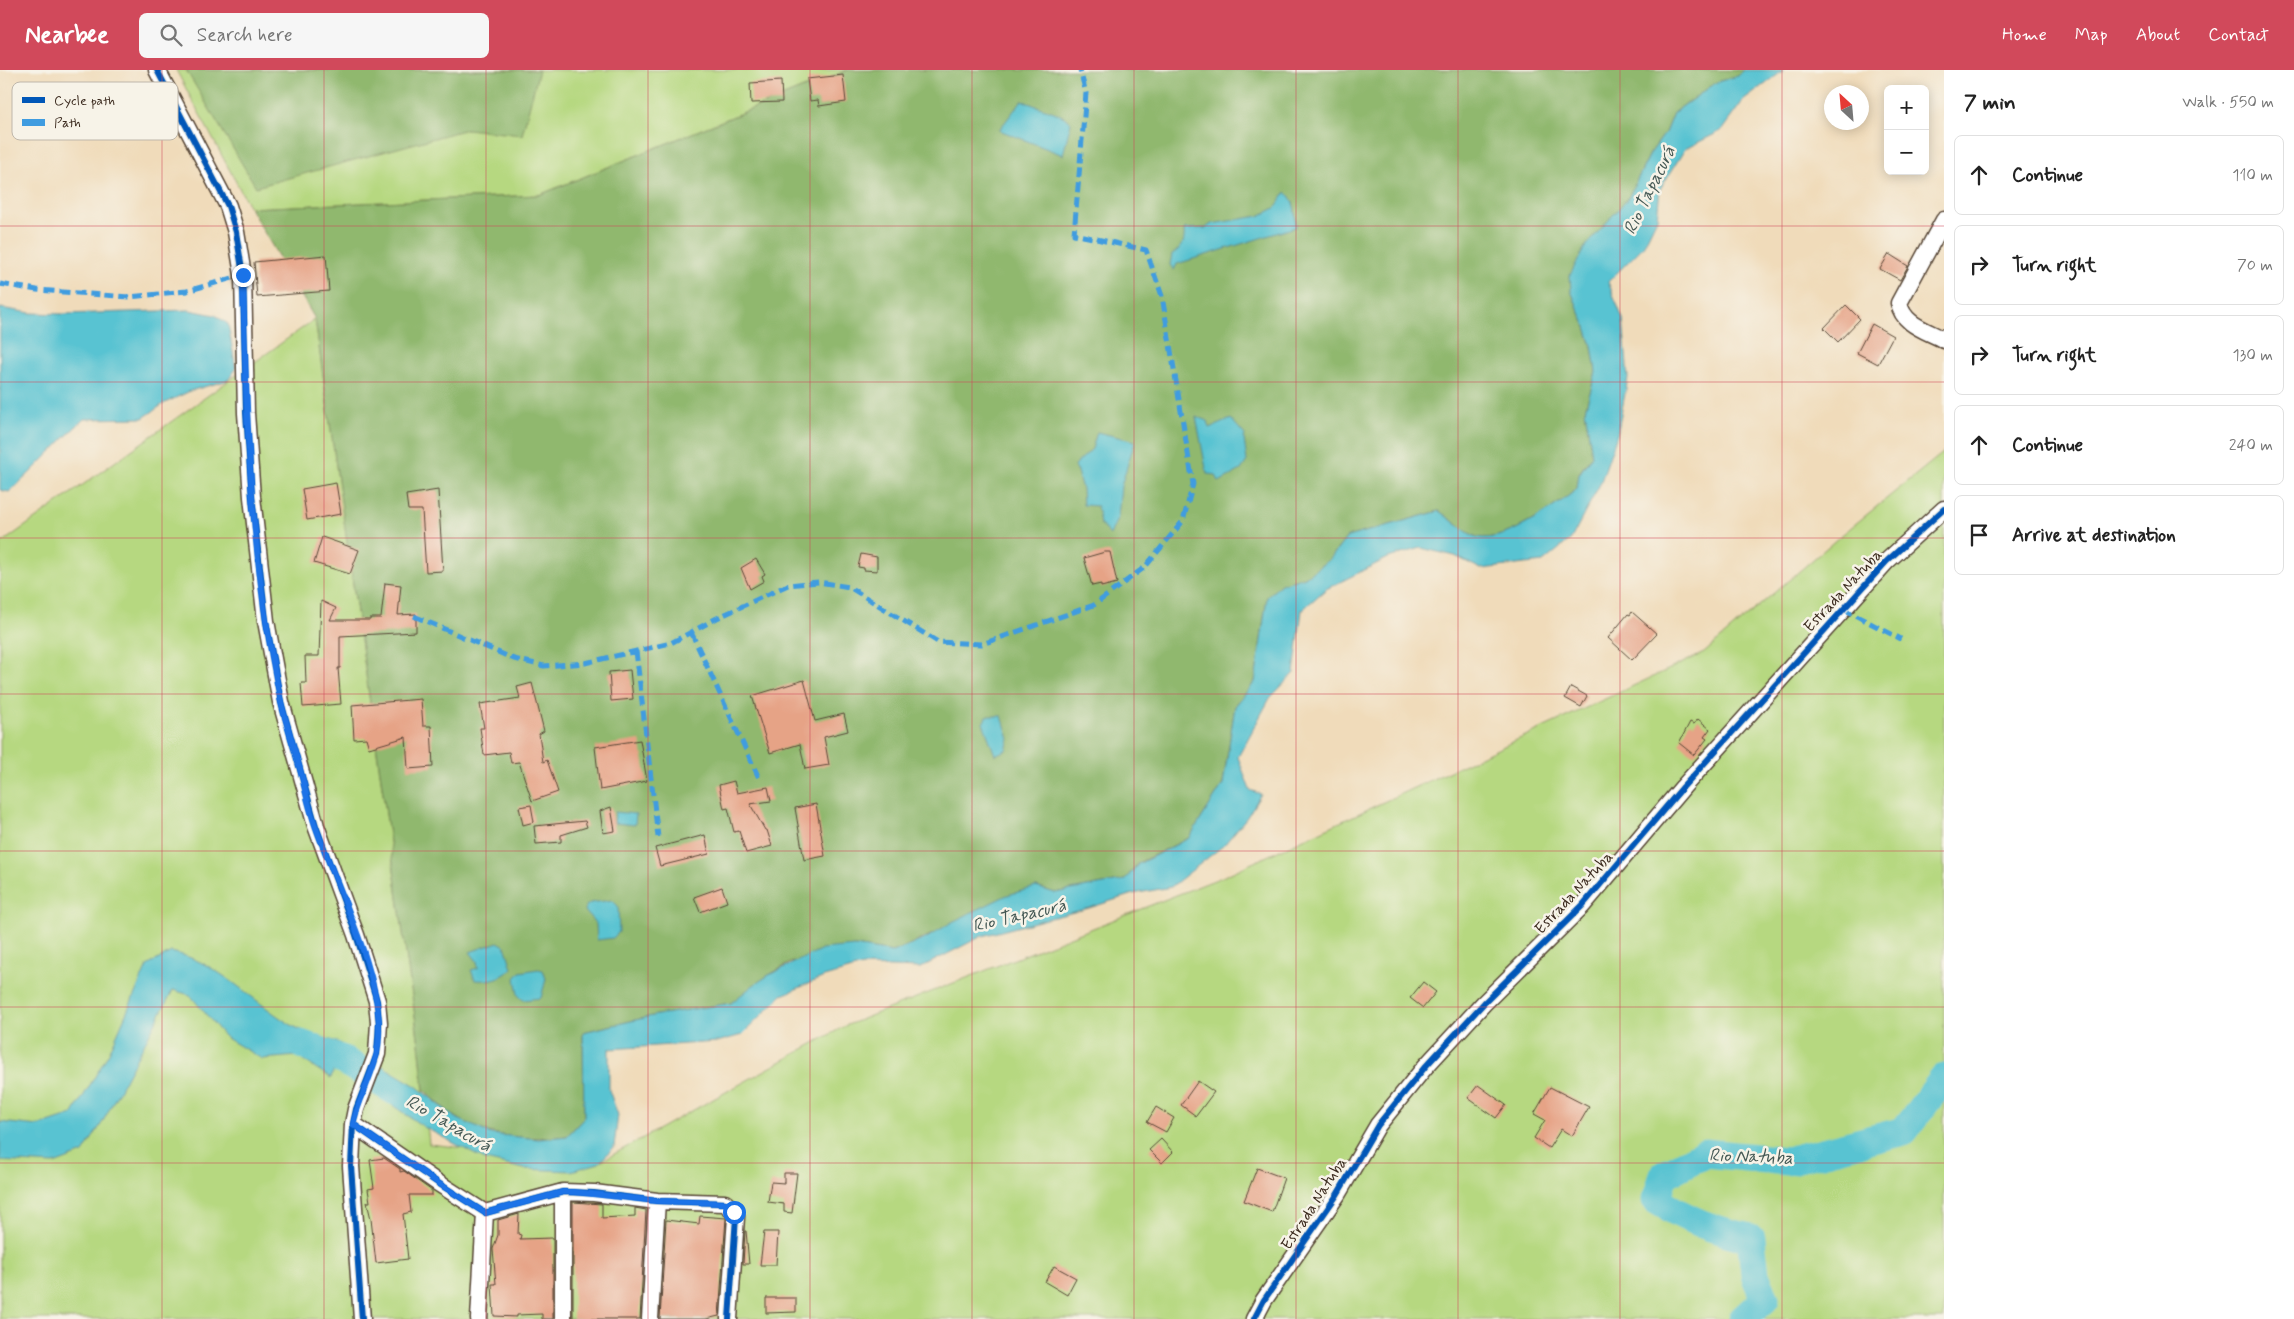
<!DOCTYPE html>
<meta charset="utf-8">
<style>
:root{--surface:#fff;--page:#f6f6f6;--text:#222;--muted:#767676;--line:#e0e0e0;--accent:#d1495b}
body{margin:0;font-family:Mynerve,sans-serif;background:var(--page);color:var(--text)}
.controls{position:absolute;right:15px;top:15px;display:grid;overflow:hidden;border-radius:8px;box-shadow:0 2px 12px #0003}
.controls button{width:45px;height:45px;display:grid;place-items:center;padding:0;border:0;border-bottom:1px solid var(--line);background:var(--surface);color:var(--text);font:25px sans-serif}
.compass{position:absolute;left:1824px;top:15px;width:45px;height:45px;border-radius:50%;background:var(--surface);box-shadow:0 2px 12px #0003;rotate:334deg}
.stop{position:absolute;width:15px;height:15px;margin:-11px;border:4px solid #1a73e8;border-radius:50%;background:#fff}
.stop.end{background:#1a73e8;border-color:#fff;box-shadow:0 1px 5px #0008}
.list{margin:0;padding:0;list-style:none}
h2{display:flex;justify-content:space-between;align-items:center;height:65px;margin:0;padding:0 20px;font-size:21px}
h2 small{font-size:16px;font-weight:400;color:var(--muted)}
.list li{display:grid;grid-template-columns:32px 1fr auto;gap:15px;align-items:center;box-sizing:border-box;height:80px;margin:0 10px 10px;padding:0 10px;border:1px solid var(--line);border-radius:8px}
.list b{display:block;font-size:19px;white-space:nowrap}
.list em{font-size:16px;font-style:normal;color:var(--muted)}
.icon{flex:none;width:28px;height:28px;fill:none;stroke:currentColor;stroke-width:2;stroke-linecap:round;stroke-linejoin:round}
.map{position:relative;flex:none;width:1944px;height:1249px;overflow:hidden}
header{display:flex;align-items:center;gap:30px;box-sizing:border-box;height:70px;padding:0 25px;background:var(--accent);color:#fff}
header strong{font-size:24px}
nav{display:flex;gap:28px;margin-inline-start:auto;font-size:18px}
.search{width:350px;height:45px;background:var(--page);display:flex;align-items:center;gap:12px;box-sizing:border-box;padding:0 18px;border-radius:8px;color:var(--muted);font-size:19px}
main{display:flex}
aside{flex:1;background:var(--surface)}
.map>svg:first-child{display:block}
</style>
<header>
<strong>Nearbee</strong>
<div class="search"><svg class="icon" aria-label="search" viewBox="0 0 24 24"><circle cx="10" cy="10" r="6"/><path d="M15 15l6 6"/></svg>Search here</div>
<nav><a>Home</a><a>Map</a><a>About</a><a>Contact</a></nav>
</header>
<main>
<div class="map">
<svg width="1944" height="1249" viewBox="0 0 1944 1249">
<rect width="100%" height="100%" fill="#f7f3e8"/>
<filter id="ink" filterUnits="userSpaceOnUse"><feTurbulence type="fractalNoise" baseFrequency=".02" numOctaves="2"/><feDisplacementMap in="SourceGraphic" scale="10" xChannelSelector="R" yChannelSelector="G"/><feConvolveMatrix kernelMatrix="1 2 1 2 8 2 1 2 1" color-interpolation-filters="sRGB"/></filter>
<filter id="wash" filterUnits="userSpaceOnUse"><feTurbulence type="fractalNoise" baseFrequency=".0096" numOctaves="4" result="noise"/><feDisplacementMap in="SourceGraphic" scale="20" xChannelSelector="R" yChannelSelector="G"/><feGaussianBlur stdDeviation="1.12" result="paint"/><feColorMatrix in="noise" values="0 0 0 0 0 0 0 0 0 0 0 0 0 0 0 0 0 1.4 0 .05"/><feComposite in="paint" operator="in"/></filter>
<g filter="url(#wash)">
<rect width="100%" height="100%" fill="#f0dbba"/>
<!-- green -->
<path fill="#b6d880" stroke="#78814f" d="M176 0H848L539 125 250 138Z
M315 249 420 981 429 1074 598 1093 845 956 1222 807 1704 583 1838 468 1944 382V1249H0V474Z"/>
<!-- forest -->
<path fill="#90b86e" stroke="#667146" d="M186 0H539L522 65 467 59 256 117Z
M848 0H1744L1737 6 1717 12 1673 43 1665 63 1650 84 1628 128 1607 153 1571 221 1586 257 1592 276 1596 302 1585 340 1592 385 1579 403 1577 419C1556 436 1505 474 1477 467 1469 465 1448 447 1439 441L1347 467 1330 489 1305 507 1281 514 1267 527 1255 612 1235 636 1223 714 1189 768 1138 793 1125 810 1055 823 1036 817 893 882 854 876 790 893 769 905 731 933 657 945 583 962 584 1048 567 1066C530 1070 488 1069 456 1047 444 1039 434 1029 424 1020L420 981 315 249 250 138 539 125Z"/>
<!-- water -->
<path fill="#58c3d2" stroke="#4a7678" d="M1744 0H1784L1743 31 1721 61 1685 79 1660 119 1657 148 1643 177 1608 212 1623 249 1628 308 1617 365 1600 414 1571 469 1543 492 1481 499 1455 486 1421 478 1388 488 1326 519 1302 540 1294 603 1270 628 1238 687 1250 720 1261 724 1247 747 1224 775 1171 817 1133 824 1089 838 982 866 920 898 863 896 824 907 782 925 742 965 717 972 609 979V1020L618 1045 614 1077 599 1093 571 1101 524 1099 485 1090 424 1057 369 1019 379 994 416 1016 456 1048 491 1064 539 1069 567 1066 584 1048 583 962 657 945 731 933 752 916 769 905 822 879 854 876 893 882 925 869 952 852 1007 825 1036 817 1055 823 1125 810 1138 794 1189 768 1223 714 1235 636 1255 612 1267 527 1281 514 1305 507 1330 489 1347 467 1439 441C1448 447 1469 465 1477 467 1505 474 1556 436 1577 419L1579 404 1592 385 1585 340 1596 302 1592 276 1586 257 1571 221 1570 205 1585 177 1628 128 1650 84 1665 63 1673 43 1717 12 1737 6Z
M1022 30C1039 39 1056 39 1071 52L1063 85 999 60Z
M1286 122C1296 132 1295 142 1296 157L1177 194 1174 200 1170 195 1172 184C1183 178 1185 171 1184 159L1206 158 1211 154 1259 146 1275 138Z
M0 238 31 243 64 244 189 240 215 245 228 254 236 299 228 310 190 321 165 333 143 348 84 349C58 373 36 399 9 422L0 420Z
M1196 347 1208 351 1210 358 1231 349 1245 365 1244 369 1247 391 1241 400 1219 412 1216 405 1207 404Z
M1097 362 1135 371 1121 416 1118 447 1110 465 1100 454 1097 436 1083 435 1082 419 1075 395 1092 379Z
M987 646H1002L1009 669 1006 680 995 685 983 653Z
M615 742 636 744 635 755 614 753Z
M612 830 618 836 619 862 613 868 597 870 596 854 585 841 586 836 590 833Z
M498 872 505 876 512 898C502 909 490 911 475 910L471 900 478 898 477 891 470 882Z
M171 882C216 891 250 929 288 953 303 963 325 967 342 974L331 1008 297 986 262 989 225 967 190 925 173 920 102 1053 83 1083 54 1094 0 1091V1052L39 1056 72 1045 109 983 147 896Z
M538 899 543 900 546 909 541 928 523 930 518 925 515 908 520 902Z"/>
<g fill="none" stroke-linecap="round" stroke-linejoin="round">
<!-- river -->
<path stroke="#58c3d2" stroke-width="29" d="M301 974 341 989 395 1021
M1743 1249 1765 1229 1755 1205 1751 1168C1712 1160 1690 1151 1656 1130L1664 1105 1705 1083 1787 1091 1904 1061 1944 1008"/>
</g>
<g id="blocks">
<!-- building -->
<path fill="#e6a386" d="M843 5 846 32 819 36 818 30 810 31 807 9Z
M781 11 782 32 751 33 750 13Z
M1889 184 1908 196 1900 210 1880 199Z
M326 185 329 221 257 227 254 192Z
M1846 235 1860 249 1838 272 1824 258Z
M1872 254 1893 266 1878 294 1857 283Z
M336 413 341 444 307 450 302 419Z
M438 420 443 501 426 502 422 440H408L406 425Z
M322 467 359 480 350 504 314 493Z
M1105 482H1110L1117 513 1101 517V514L1092 516 1084 488Z
M861 484 877 487V501L864 500V498L858 497Z
M756 489 765 504 762 506 764 511 750 519 741 498Z
M385 513 401 515 398 545 416 544V562L340 566V598H338L341 634 303 637 301 613H306L305 586H319L321 531 336 538 330 550H370V548H381Z
M1632 542 1657 564 1632 590 1608 568 1628 544 1630 545Z
M630 600 633 629 611 631 609 602Z
M804 610 815 651 844 644 848 661 824 667 829 695 805 699 800 674 770 683 752 626Z
M532 613 544 661 539 664 543 692 547 690 558 722 532 731 519 692 511 693 509 682 484 685 480 658H484L480 634 520 628 517 617Z
M1571 617 1587 626 1581 637 1565 628Z
M421 629 423 656H431L433 697 408 699 406 667 369 678 366 668 354 669 352 635Z
M1698 649 1710 659 1704 667 1707 669 1694 685 1679 673 1690 652 1694 654Z
M640 670 647 711 600 720 595 677Z
M734 711 737 723 768 717 771 731 750 734 765 760H767L772 776 746 783 739 761 734 762 728 738 724 739 719 715Z
M816 734 825 786 804 790 795 738Z
M531 735 534 752 523 755 519 737Z
M611 737 615 761 603 763 600 741Z
M585 751 587 757 561 765V772L536 774 534 756Z
M705 765 709 784 660 796 655 778Z
M722 817 727 832 700 842 694 827Z
M1423 912 1436 922 1423 938 1410 928Z
M1198 1011 1214 1022 1196 1046 1181 1035Z
M1478 1015 1506 1035 1496 1048 1468 1028Z
M1550 1017 1589 1037 1572 1066 1561 1059 1549 1078 1534 1068 1545 1050 1534 1044Z
M1156 1037 1174 1048 1166 1062 1147 1052Z
M1161 1069 1173 1082 1162 1093 1149 1080Z
M384 1088 400 1099V1102L404 1101 432 1121V1125H409L411 1142 403 1144 408 1189 376 1193 371 1149 367 1132H370L368 1119 374 1118 370 1090Z
M1257 1098 1284 1108 1272 1142 1244 1131Z
M784 1103H797L792 1143 784 1142V1134L768 1132 771 1112 784 1113Z
M573 1132 602 1134V1148L635 1146V1138L646 1140 640 1249H573Z
M519 1144 518 1164 521 1165 520 1169 553 1168V1249H542V1244L517 1245V1247L494 1246 492 1214H496L493 1179 498 1165V1150Z
M700 1146 726 1148 719 1246 706 1249H660L666 1150 699 1154Z
M745 1161H746L749 1194H743Z
M764 1162H778L776 1195H760Z
M1054 1196 1076 1208 1067 1225 1045 1212Z
M766 1228H796V1242L766 1243Z"/>
</g>
</g>
<g filter="url(#ink)">
<use href="#blocks" fill-opacity="0" stroke="#564535" stroke-width="1"/>
<g fill="none" stroke-linecap="round" stroke-linejoin="round">
<defs>
<path id="minor" d="M157 0 228 136 236 162 243 205 246 343 252 427 266 551 281 632 316 756 356 865 377 931 379 953 377 984 356 1039 353 1054 351 1096 362 1249
M1944 150 1899 233C1903 255 1926 260 1944 270
M353 1054 438 1113 485 1143 563 1122 594 1123 657 1131 725 1133 734 1141 736 1147 729 1249
M563 1122V1249
M479 1249 485 1143
M650 1249 657 1131
M1254 1249 1264 1230 1337 1125 1378 1055 1425 997 1484 933 1582 836 1683 717 1887 491 1944 439"/>
</defs>
<!-- minor casing -->
<use href="#minor" stroke="#564535" stroke-width="19"/>
<!-- minor -->
<use href="#minor" stroke="#fff" stroke-width="16"/>
<!-- quiet -->
<path stroke="#3f9ce0" stroke-width="5" stroke-dasharray="10 5" stroke-linecap="butt" d="M0 214 37 220 129 227 187 221 243 205
M1843 539 1901 569
M414 546 514 589 544 596 585 593 671 573 717 548 788 515 819 512 849 517 938 572 982 574 1094 535 1145 497 1183 451 1193 414 1162 226 1146 180 1074 164 1086 23 1080 0
M691 562 759 708
M636 581 658 767"/>
<defs>
<path id="cycleway" d="M157 0 228 136 236 162 243 205 246 343 252 427 266 551 281 632 316 756 356 865 377 931 379 953 377 984 356 1039 353 1054 351 1096 362 1249
M353 1054 438 1113 485 1143 563 1122 594 1123 657 1131 725 1133 734 1141 736 1147 729 1249
M1254 1249 1264 1230 1337 1125 1378 1055 1425 997 1484 933 1582 836 1683 717 1887 491 1944 439"/>
</defs>
<!-- cycleway casing -->
<use href="#cycleway" stroke="#f7f3e8" stroke-width="9"/>
<!-- cycleway -->
<use href="#cycleway" stroke="#0057b8" stroke-width="6"/>
</g>
</g>
<g fill="none" stroke-linecap="round" stroke-linejoin="round" filter="url(#ink)">
<!-- route -->
<path stroke="#1a73e8" stroke-width="6" d="M243 205C246 347 250 492 281 632 286 654 294 677 300 699 305 719 309 739 316 758 337 818 382 904 379 966 378 997 360 1024 353 1054L438 1113 485 1143 563 1122H574L657 1131 725 1133 734 1142"/>
</g>
<!-- grid -->
<path fill="none" stroke="#d1495b" stroke-width="1" stroke-opacity="0.55" d="M162 0V1249M324 0V1249M486 0V1249M648 0V1249M810 0V1249M972 0V1249M1134 0V1249M1296 0V1249M1458 0V1249M1620 0V1249M1782 0V1249M0 156H1944M0 312H1944M0 468H1944M0 624H1944M0 781H1944M0 937H1944M0 1093H1944"/>
<g text-anchor="middle" stroke-width="5" stroke-linejoin="round" paint-order="stroke">
<!-- street labels -->
<g font-size="16" fill="#3b2a1e" stroke="#f7f3e8">
<text transform="translate(1842 520) rotate(-47)" y="6">Estrada Natuba</text>
<text transform="translate(1573 822) rotate(-47)" y="6">Estrada Natuba</text>
<text transform="translate(1313 1133) rotate(-57)" y="6">Estrada Natuba</text>
</g>
<!-- water labels -->
<g font-size="18" font-style="italic" fill="#445854" stroke="#f7f3e8">
<text transform="translate(1649 120) rotate(-64)" y="6">Rio Tapacurá</text>
<text transform="translate(1019 845) rotate(-13)" y="6">Rio Tapacurá</text>
<text transform="translate(449 1053) rotate(30)" y="6">Rio Tapacurá</text>
<text transform="translate(1751 1086) rotate(2)" y="6">Rio Natuba</text>
</g>
</g>
<!-- legend -->
<rect x="12" y="12" width="166" height="58" rx="8" fill="#f7f3e8" stroke="#bfb7ab" stroke-width="1"/>
<rect x="22" y="27" width="23" height="6" fill="#0057b8"/>
<rect x="22" y="49" width="23" height="7" fill="#3f9ce0"/>
<g font-size="14" fill="#3b2a1e">
<text x="54" y="35">Cycle path</text>
<text x="54" y="57">Path</text>
</g>
</svg>
<div class="controls">
<button>+</button>
<button>−</button>
</div>
<svg class="compass" viewBox="-18 -18 36 36"><path d="M0-13l5 13h-10z" fill="#e53935"/><path d="M0 13l5-13h-10z" fill="#767676"/></svg>
<div class="stop" style="left:734px;top:1142px"></div>
<div class="stop end" style="left:243px;top:205px"></div>
</div>
<aside>
<h2>7 min<small>Walk · 550 m</small></h2>
<ul class="list">
<li><svg class="icon" aria-label="ahead" viewBox="0 0 24 24"><path d="M12 20V5M6 11l6-6 6 6"/></svg><div><b>Continue</b></div><em>110 m</em></li>
<li><svg class="icon" aria-label="right" viewBox="0 0 24 24"><path d="M7 20v-9h11M14 6l5 5-5 5"/></svg><div><b>Turn right</b></div><em>70 m</em></li>
<li><svg class="icon" aria-label="right" viewBox="0 0 24 24"><path d="M7 20v-9h11M14 6l5 5-5 5"/></svg><div><b>Turn right</b></div><em>130 m</em></li>
<li><svg class="icon" aria-label="ahead" viewBox="0 0 24 24"><path d="M12 20V5M6 11l6-6 6 6"/></svg><div><b>Continue</b></div><em>240 m</em></li>
<li><svg class="icon" aria-label="arrive" viewBox="0 0 24 24"><path d="M6 21V4h12l-3 4 3 4H6"/></svg><div><b>Arrive at destination</b></div></li>
</ul>
</aside>
</main>
